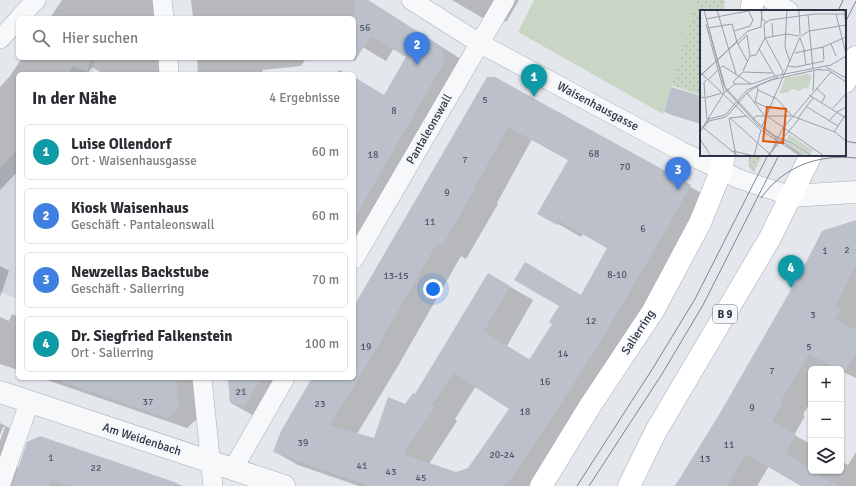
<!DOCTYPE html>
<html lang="de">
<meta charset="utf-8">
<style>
:root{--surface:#fff;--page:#f7f7f7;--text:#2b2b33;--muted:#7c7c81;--line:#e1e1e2;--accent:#d1495b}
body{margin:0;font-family:Signika,sans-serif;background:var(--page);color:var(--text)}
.controls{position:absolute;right:12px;bottom:12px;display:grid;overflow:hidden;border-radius:6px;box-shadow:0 1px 3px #0004}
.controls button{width:36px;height:36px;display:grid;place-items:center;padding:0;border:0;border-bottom:1px solid var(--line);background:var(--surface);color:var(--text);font:20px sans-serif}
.you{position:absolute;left:433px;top:289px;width:14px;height:14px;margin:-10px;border:3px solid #fff;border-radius:50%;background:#1a73e8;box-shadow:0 0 0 6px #1a73e833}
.badge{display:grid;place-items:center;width:26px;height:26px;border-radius:50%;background:var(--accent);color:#fff;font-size:13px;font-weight:700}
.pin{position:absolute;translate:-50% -33px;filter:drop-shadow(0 1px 2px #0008)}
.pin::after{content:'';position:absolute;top:21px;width:14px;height:12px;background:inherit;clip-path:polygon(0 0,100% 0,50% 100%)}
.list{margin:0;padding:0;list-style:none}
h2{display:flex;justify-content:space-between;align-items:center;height:52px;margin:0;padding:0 16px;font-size:17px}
h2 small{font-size:13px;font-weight:400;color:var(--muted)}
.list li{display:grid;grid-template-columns:26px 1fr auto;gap:12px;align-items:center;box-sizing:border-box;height:56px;margin:0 8px 8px;padding:0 8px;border:1px solid var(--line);border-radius:6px}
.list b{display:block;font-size:15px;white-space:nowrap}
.list p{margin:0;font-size:13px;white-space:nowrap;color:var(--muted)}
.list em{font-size:13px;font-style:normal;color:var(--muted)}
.icon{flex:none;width:22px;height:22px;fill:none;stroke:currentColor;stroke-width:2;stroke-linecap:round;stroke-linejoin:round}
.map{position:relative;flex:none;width:856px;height:486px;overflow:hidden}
.search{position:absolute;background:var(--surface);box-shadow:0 1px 3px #0004;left:16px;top:16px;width:340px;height:44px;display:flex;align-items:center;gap:10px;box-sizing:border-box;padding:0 14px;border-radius:6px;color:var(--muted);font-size:15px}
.panel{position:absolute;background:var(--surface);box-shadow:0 1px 3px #0004;left:16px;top:72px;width:340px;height:308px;border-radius:6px}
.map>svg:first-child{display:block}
</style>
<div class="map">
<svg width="856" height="486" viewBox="0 0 856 486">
<defs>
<pattern id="grass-dots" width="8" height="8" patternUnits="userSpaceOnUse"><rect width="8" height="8" fill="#c9d6c5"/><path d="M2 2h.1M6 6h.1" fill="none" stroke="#adb8ab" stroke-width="1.8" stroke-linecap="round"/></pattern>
</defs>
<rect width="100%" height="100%" fill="#e4e7ec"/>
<!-- built -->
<path fill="#d2d6de" d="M91 58H94L93 74H68L73 66 87 72Z
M18 149V299L0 292V168Z"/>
<!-- grass -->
<path fill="url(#grass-dots)" d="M697 0H723L725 1 724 11H701V95L671 85Z
M749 155H762L754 172C748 169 748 161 749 155Z"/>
<!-- green -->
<path fill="#c9d6c5" d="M534 0H697L663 114 518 32Z"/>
<!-- shadow -->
<path fill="#0003" fill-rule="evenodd" d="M62 0H156L158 18H50Z
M191 0H368L464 61 399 194 354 271V78L385 96 408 56 394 48 386 61 354 42V18H193Z
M452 0H519L507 21 493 24Z
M22 58H162V74H100V72L92 67 87 74H18V171L0 190V87L10 76Z
M197 58H306L301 66 262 70 263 74H198Z
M339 70 347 74H336Z
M494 78 714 200 538 486H359L298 465 275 452 313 378H354V308ZM532 139 569 160 539 213 581 237 583 234 608 248 582 296 530 360 507 346 533 300 488 274 415 395 374 440 357 434 398 366 461 256 466 259 498 204 497 203ZM476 386 511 409 468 469 456 473 429 464 457 421 455 419Z
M701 97V124L672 115 665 111Z
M856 221V378L841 371V369L832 366 830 369H811V401L803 415 805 416 794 435 811 444V471H841V461L848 465 856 452V486H803L769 466 757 486H675Z
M0 266 9 271 0 297Z
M12 314 18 317V370L0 364V317L9 321Z
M41 378H193L197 419 187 428Z
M229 378H291L254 416 231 403Z
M0 423 26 437 16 466 19 468 40 437 183 486H0V441L5 427H3L0 435Z"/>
<!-- building -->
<path fill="#bbc0ca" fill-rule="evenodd" d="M354 0H367L442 47 445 61 354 219V77L384 95 406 57 371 36 354 62Z
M487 77H495L691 185 662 237 596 349 552 417 506 486H369L273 452 281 431 312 378H354V306ZM508 127 568 160 537 214 557 225 559 221 607 248 581 295 525 262 514 280 559 306 549 322 552 324 529 360 484 331 510 286 488 273 415 394 413 393 405 404 388 397 374 438 330 425 374 353 437 243 442 246 475 189H474ZM453 373 509 409 468 468 456 472 403 454 435 407 432 405Z
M671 87 701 96V123L664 112Z
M856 220V264L836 305 841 308 835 319 856 330V353L845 372 809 354 781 401 783 402 772 421 796 434 786 453 811 469V471H814L837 486H801L746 454 727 486H675L720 413 800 274 822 231Z
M62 378H176L179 408 167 418 61 381Z
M228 378H261L245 406 230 403Z
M40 436 177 483V486H69L51 479 49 486H12L27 442Z"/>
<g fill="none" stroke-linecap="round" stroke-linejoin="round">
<defs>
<path id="minor" d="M162 0 164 18
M411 0 479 43 681 151 739 179 791 196
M771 0 789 11
M19 18 36 0
M0 39 18 20
M168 58 169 74
M354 259 505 0
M202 378 213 486
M233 469 285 378
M0 486 29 403"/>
<path id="tertiary" d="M791 196 856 192
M0 392 284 486"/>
<path id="primary" d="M751 11 753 0
M845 82 856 57
M541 486 590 406 653 311 700 223 721 171 724 155
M629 486 656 431 770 238 811 155"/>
</defs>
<!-- minor casing -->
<use href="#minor" stroke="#a9aeb7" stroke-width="20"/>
<!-- tertiary casing -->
<use href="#tertiary" stroke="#a9aeb7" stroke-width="23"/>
<!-- primary casing -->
<use href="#primary" stroke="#a3abb8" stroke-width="23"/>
<!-- minor -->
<use href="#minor" stroke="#f7f8fa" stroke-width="19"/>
<!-- tertiary -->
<use href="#tertiary" stroke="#f7f8fa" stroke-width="22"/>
<!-- primary -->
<use href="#primary" stroke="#fff" stroke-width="22"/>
<!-- tram -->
<path stroke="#7d8696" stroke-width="1" d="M838 11 843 0
M845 23 856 1
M845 141 856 143
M761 198C784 166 818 154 856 158
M577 486 653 368 695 299 768 155
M589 486 662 374 703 305 779 155"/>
</g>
<g text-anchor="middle" stroke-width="3.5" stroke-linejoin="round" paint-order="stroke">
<!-- number labels -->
<g font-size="10" fill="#4f5766">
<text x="365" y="31">56</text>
<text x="485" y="103">5</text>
<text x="394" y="114">8</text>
<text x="594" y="157">68</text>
<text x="373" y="158">18</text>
<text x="465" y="163">7</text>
<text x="625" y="170">70</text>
<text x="447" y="196">9</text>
<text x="430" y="225">11</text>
<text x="643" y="232">6</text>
<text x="847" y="253">2</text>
<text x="825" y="254">1</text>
<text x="617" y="278">8-10</text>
<text x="396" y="279">13-15</text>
<text x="813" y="318">3</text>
<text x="591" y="324">12</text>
<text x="366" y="350">19</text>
<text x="809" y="350">5</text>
<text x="563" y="357">14</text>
<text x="772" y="374">7</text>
<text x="545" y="385">16</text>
<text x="241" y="395">21</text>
<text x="148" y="405">37</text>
<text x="320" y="407">23</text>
<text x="752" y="411">9</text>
<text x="525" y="415">18</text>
<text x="303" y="446">39</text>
<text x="729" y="448">11</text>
<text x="502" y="458">20-24</text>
<text x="51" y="461">1</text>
<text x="705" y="462">13</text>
<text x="362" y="469">41</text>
<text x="96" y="471">22</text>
<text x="391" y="475">43</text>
<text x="421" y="481">45</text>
</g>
<!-- shield labels -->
<rect fill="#f4f6f9" stroke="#676e7b" stroke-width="1" x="713" y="305" width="24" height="18" rx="3"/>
<g font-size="11" font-weight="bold" fill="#2b3445">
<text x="725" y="318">B 9</text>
</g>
<!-- street labels -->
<g font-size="12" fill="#2b3445" stroke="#f4f6f9">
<text transform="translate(598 106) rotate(28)" y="4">Waisenhausgasse</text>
<text transform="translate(429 129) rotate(-60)" y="4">Pantaleonswall</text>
<text transform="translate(638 332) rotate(-57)" y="4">Salierring</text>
<text transform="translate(142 439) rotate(18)" y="4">Am Weidenbach</text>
</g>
</g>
<!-- overview -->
<g transform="translate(700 10)">
<rect width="146" height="146" fill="#e4e7ec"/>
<path d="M89 124 113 140 110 144 87 129ZM85 130 110 146H103L82 132Z" fill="#c9d6c5"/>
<path d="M111 63 108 65 112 66 108 79 106 77 99 81 92 79 88 82 79 84 85 68Z" fill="#c9d6c5"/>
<path fill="none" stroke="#9a9fa9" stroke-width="1" d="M4 0 24 76 58 113 75 126 90 132 112 146M17 0 36 64M61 0 62 9 66 12M87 0 85 37 90 52M99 0 100 25M144 0 146 16M136 4 146 44M108 5 113 59M6 9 48 1M72 13 73 27M6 14 24 82M8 18 32 14 37 32 47 51M9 20 26 80 59 116 103 146M34 21 50 16 53 10 48 0M101 26 109 21 146 15M65 28 86 24 99 26M100 28 105 42M38 34 47 25 50 46M131 34 136 46M123 37 124 50M59 39 75 66M104 42 106 55M95 43 123 37 146 27M50 46 56 45 65 28M88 56 96 57 124 51M126 57 146 68M20 58 23 56 51 74M119 60H128L146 72M43 61 50 46M0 62 62 121 101 146M82 64 83 61 65 28 64 14 70 10 114 4H144M0 66 37 32M0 66 48 21 61 17 62 0M8 70 18 60M35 74 33 72 43 62 72 63M57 76 58 80 77 89 92 106 135 122 146 131M116 78 125 86 122 92M113 81 114 61M47 83 64 105M109 85 146 108M0 88 5 87 4 73 6 70M55 92 70 99M55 92 58 80M107 97 138 116M133 98 146 84M67 106 124 146M29 108 36 146M30 108 72 146M30 108 47 106M98 108 113 88M7 109 5 88 22 83M53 109 56 106H91M129 111 137 102 146 97M0 115 38 146M62 116 100 27M3 117 24 83 35 74H52L75 66 131 55 146 46M0 121 9 111 26 107 47 83 57 76 71 70 120 59M0 122 9 109 25 105 47 80 78 67M134 122 146 104M0 129 11 146M73 138 83 118 131 62M33 141 54 146M54 146 61 120M68 146 99 109M68 146 77 133 75 128"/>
<path fill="#df570f" fill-opacity="0.15" stroke="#df570f" stroke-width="2" d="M67 97 86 99 83 133 63 131Z"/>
<rect width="146" height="146" fill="none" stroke="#2b3445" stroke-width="2"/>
</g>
</svg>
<div class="controls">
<button>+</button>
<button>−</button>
<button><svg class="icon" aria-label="layers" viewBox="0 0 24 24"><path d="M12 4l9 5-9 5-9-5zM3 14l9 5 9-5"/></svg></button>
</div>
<div class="you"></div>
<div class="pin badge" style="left:534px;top:97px;background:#0f9aa8">1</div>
<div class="pin badge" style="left:417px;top:65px;background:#3f7fe0">2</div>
<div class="pin badge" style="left:678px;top:190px;background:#3f7fe0">3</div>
<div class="pin badge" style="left:791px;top:288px;background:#0f9aa8">4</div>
<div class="search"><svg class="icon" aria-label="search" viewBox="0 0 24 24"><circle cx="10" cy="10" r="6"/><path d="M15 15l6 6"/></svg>Hier suchen</div>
<section class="panel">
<h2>In der Nähe<small>4 Ergebnisse</small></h2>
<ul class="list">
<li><span class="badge" style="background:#0f9aa8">1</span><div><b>Luise Ollendorf</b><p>Ort · Waisenhausgasse</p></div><em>60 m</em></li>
<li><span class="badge" style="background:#3f7fe0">2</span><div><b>Kiosk Waisenhaus</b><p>Geschäft · Pantaleonswall</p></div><em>60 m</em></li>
<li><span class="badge" style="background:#3f7fe0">3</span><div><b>Newzellas Backstube</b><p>Geschäft · Salierring</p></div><em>70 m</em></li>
<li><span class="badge" style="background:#0f9aa8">4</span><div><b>Dr. Siegfried Falkenstein</b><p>Ort · Salierring</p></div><em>100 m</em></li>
</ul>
</section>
</div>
